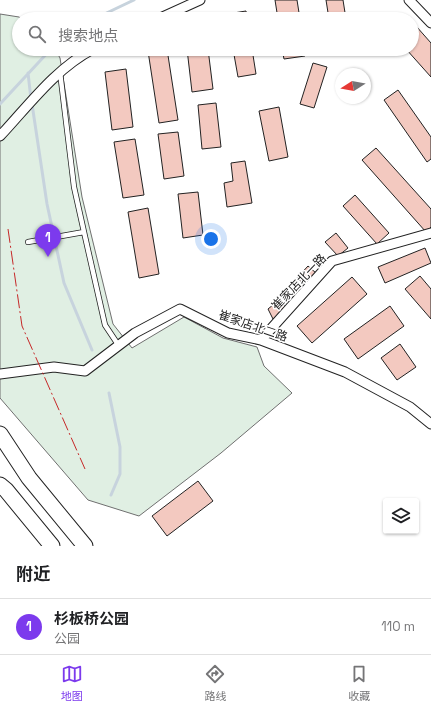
<!DOCTYPE html>
<html lang="zh">
<meta charset="utf-8">
<style>
:root{--surface:#fff;--page:#f6f6f6;--text:#202124;--muted:#757577;--line:#e0e0e0;--accent:#7c3aed}
body{margin:0;font-family:"Space Grotesk","Noto Sans SC",sans-serif;background:var(--page);color:var(--text)}
.controls{position:absolute;right:12px;bottom:12px;display:grid;overflow:hidden;border-radius:4px;box-shadow:0 1px 3px #0004}
.controls button{width:36px;height:36px;display:grid;place-items:center;padding:0;border:0;border-bottom:1px solid var(--line);background:var(--surface);color:var(--text);font:20px sans-serif}
.compass{position:absolute;left:335px;top:68px;width:36px;height:36px;border-radius:50%;background:var(--surface);box-shadow:0 1px 3px #0004;rotate:259deg}
.you{position:absolute;left:211px;top:239px;width:14px;height:14px;margin:-10px;border:3px solid #fff;border-radius:50%;background:#1a73e8;box-shadow:0 0 0 6px #1a73e833}
.badge{display:grid;place-items:center;width:26px;height:26px;border-radius:50%;background:var(--accent);color:#fff;font-size:13px;font-weight:700}
.pin{position:absolute;translate:-50% -33px;filter:drop-shadow(0 1px 2px #0008)}
.pin::after{content:'';position:absolute;top:21px;width:14px;height:12px;background:inherit;clip-path:polygon(0 0,100% 0,50% 100%)}
.list{margin:0;padding:0;list-style:none}
h2{display:flex;justify-content:space-between;align-items:center;height:52px;margin:0;padding:0 16px;font-size:17px}
h2 small{font-size:13px;font-weight:400;color:var(--muted)}
.list li{display:grid;grid-template-columns:26px 1fr auto;gap:12px;align-items:center;box-sizing:border-box;height:56px;padding:0 16px;border-top:1px solid var(--line)}
.list b{display:block;font-size:15px;white-space:nowrap}
.list p{margin:0;font-size:13px;white-space:nowrap;color:var(--muted)}
.list em{font-size:13px;font-style:normal;color:var(--muted)}
.icon{flex:none;width:22px;height:22px;fill:none;stroke:currentColor;stroke-width:2;stroke-linecap:round;stroke-linejoin:round}
.map{position:relative;flex:none;width:431px;height:546px;overflow:hidden}
.search{position:absolute;background:var(--surface);box-shadow:0 1px 3px #0004;left:12px;right:12px;top:12px;height:44px;display:flex;align-items:center;gap:10px;box-sizing:border-box;padding:0 14px;border-radius:22px;color:var(--muted);font-size:15px}
.sheet{height:108px;background:var(--surface)}
nav{display:flex;justify-content:space-around;align-items:center;box-sizing:border-box;height:56px;border-top:1px solid var(--line);background:var(--surface);font-size:11px;color:var(--muted)}
nav a{display:grid;justify-items:center;gap:2px}
nav .on{color:var(--accent)}
.map>svg:first-child{display:block}
</style>
<div class="map">
<svg width="431" height="546" viewBox="0 0 431 546">
<rect width="100%" height="100%" fill="#fff"/>
<!-- green -->
<path fill="#e0efe3" stroke="#6f6f6f" d="M0 14 19 17 22 19H19V49H55L60 58 82 197 113 324 132 348 184 317 223 338 257 347 264 366 292 393 221 453 139 516 88 500 0 398Z"/>
<g fill="none" stroke-linecap="round" stroke-linejoin="round">
<!-- stream -->
<path stroke="#c7d3dd" stroke-width="3" d="M94 19 134 0
M28 73 31 99
M0 104 51 49
M32 104 47 204 64 283 92 350
M109 393 120 447V474L111 495"/>
</g>
<!-- building -->
<path fill="#f3c9c0" stroke="#222" d="M275 0H297L300 19H278Z
M326 0H343L346 19H326H329Z
M246 11 247 19H228L227 14Z
M416 26 431 43V77L406 49H412V30Z
M160 49H167L178 120 159 123 148 51Z
M187 49H208L213 89 192 92Z
M233 49H252L256 74 238 77Z
M282 49H304L305 56 284 59Z
M313 63 327 67 314 108 300 104Z
M126 69 133 127 112 130 105 72Z
M398 90 431 137V159L427 162 384 100Z
M216 103 221 147 202 149 198 105Z
M279 107 288 157 269 161 259 111Z
M178 132 184 176 164 179 158 134Z
M135 139 144 195 123 198 114 142Z
M376 148 431 209V227L426 232 362 160Z
M245 161 252 203 227 207 224 183 233 181 231 163Z
M198 192 203 235 183 238 178 194Z
M355 195 389 233 377 244 343 206Z
M148 208 159 274 139 278 128 212Z
M336 233 348 248 338 256 325 242Z
M425 248 431 263 385 283 378 267Z
M308 266 316 273 305 285 297 278Z
M420 276 431 289V319L405 289Z
M352 277 367 294 312 343 297 326Z
M279 300 286 307 273 319 268 309Z
M390 306 404 326 358 359 344 339Z
M400 344 416 367 397 380 381 358Z
M198 481 213 501 167 536 152 516Z"/>
<g fill="none" stroke-linecap="round" stroke-linejoin="round">
<defs>
<path id="lane" d="M60 72 74 187 84 232 105 325 119 346
M28 242 84 232"/>
<path id="street" d="M409 0 431 23
M158 19 200 0
M0 136C29 105 55 69 93 49
M261 340 332 261 431 233
M0 374 54 367 85 371 135 333 180 309 228 333 261 340 345 372 410 407 431 424"/>
<path id="primary" d="M0 434 29 478 85 546
M0 485 6 490 52 546"/>
</defs>
<!-- lane casing -->
<use href="#lane" stroke="#222" stroke-width="6"/>
<!-- street casing -->
<use href="#street" stroke="#222" stroke-width="11"/>
<!-- primary casing -->
<use href="#primary" stroke="#222" stroke-width="17"/>
<!-- lane -->
<use href="#lane" stroke="#fff" stroke-width="4.5"/>
<!-- street -->
<use href="#street" stroke="#fff" stroke-width="9"/>
<!-- primary -->
<use href="#primary" stroke="#fff" stroke-width="15"/>
<!-- power -->
<path stroke="#c62828" stroke-width="1" stroke-dasharray="14 3 2 3" stroke-linecap="butt" d="M8 229 22 326 85 469"/>
</g>
<g text-anchor="middle" stroke-width="3" stroke-linejoin="round" paint-order="stroke">
<!-- street labels -->
<g font-size="12" fill="#222" stroke="#fff">
<text transform="translate(299 282) rotate(-46)" y="4">崔家店北一路</text>
<text transform="translate(253 326) rotate(19)" y="4">崔家店北二路</text>
</g>
</g>
</svg>
<div class="controls">
<button><svg class="icon" aria-label="layers" viewBox="0 0 24 24"><path d="M12 4l9 5-9 5-9-5zM3 14l9 5 9-5"/></svg></button>
</div>
<svg class="compass" viewBox="-18 -18 36 36"><path d="M0-13l5 13h-10z" fill="#e53935"/><path d="M0 13l5-13h-10z" fill="#757577"/></svg>
<div class="you"></div>
<div class="pin badge" style="left:48px;top:257px">1</div>
<div class="search"><svg class="icon" aria-label="search" viewBox="0 0 24 24"><circle cx="10" cy="10" r="6"/><path d="M15 15l6 6"/></svg>搜索地点</div>
</div>
<section class="sheet">
<h2>附近<small></small></h2>
<ul class="list">
<li><span class="badge">1</span><div><b>杉板桥公园</b><p>公园</p></div><em>110 m</em></li>
</ul>
</section>
<nav>
<a class="on"><svg class="icon" aria-label="map" viewBox="0 0 24 24"><path d="M3 6l6-2 6 2 6-2v14l-6 2-6-2-6 2zM9 4v14M15 6v14"/></svg>地图</a>
<a><svg class="icon" aria-label="directions" viewBox="0 0 24 24"><path d="M12 3l9 9-9 9-9-9zM9 14v-3h6M13 9l2 2-2 2"/></svg>路线</a>
<a><svg class="icon" aria-label="saved" viewBox="0 0 24 24"><path d="M7 4h10v16l-5-4-5 4z"/></svg>收藏</a>
</nav>
